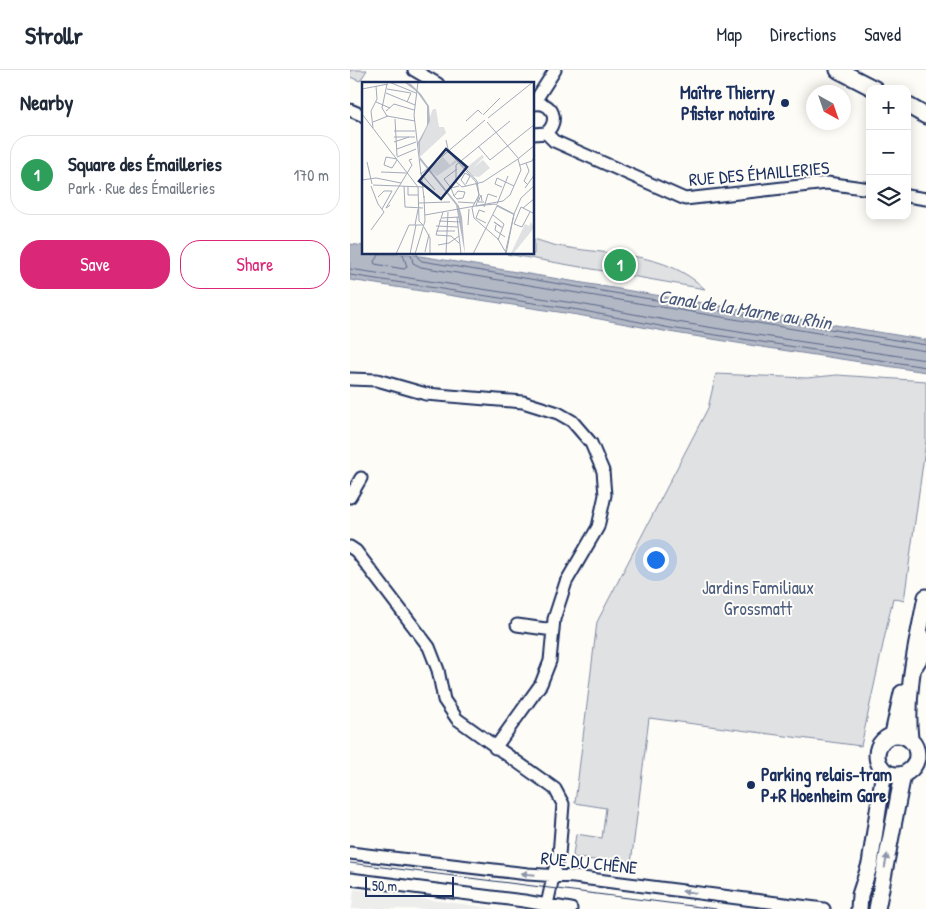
<!DOCTYPE html>
<meta charset="utf-8">
<style>
:root{--surface:#fff;--page:#f2f2f3;--text:#1f2937;--muted:#747a83;--line:#e0e1e3;--accent:#db2777}
body{margin:0;font-family:"Patrick Hand",sans-serif;background:var(--page);color:var(--text)}
.controls{position:absolute;right:15px;top:15px;display:grid;overflow:hidden;border-radius:10px;box-shadow:0 2px 12px #0003}
.controls button{width:45px;height:45px;display:grid;place-items:center;padding:0;border:0;border-bottom:1px solid var(--line);background:var(--surface);color:var(--text);font:25px sans-serif}
.compass{position:absolute;left:456px;top:15px;width:45px;height:45px;border-radius:50%;background:var(--surface);box-shadow:0 2px 12px #0003;rotate:140deg}
.scale{position:absolute;left:15px;bottom:12px;width:89px;box-sizing:border-box;padding-left:5px;border:2px solid #1b2f5e;border-top:0;font-size:14px;line-height:18px;white-space:nowrap;color:#1b2f5e;-webkit-text-stroke:4px #fdfcf7;paint-order:stroke}
.you{position:absolute;left:305px;top:489px;width:18px;height:18px;margin:-12px;border:4px solid #fff;border-radius:50%;background:#1a73e8;box-shadow:0 0 0 8px #1a73e833}
.badge{display:grid;place-items:center;width:32px;height:32px;border-radius:50%;background:var(--accent);color:#fff;font-size:16px;font-weight:700}
.pin{position:absolute;translate:-50% -50%;border:2px solid #fff;box-shadow:0 1px 5px #0006}
.list{margin:0;padding:0;list-style:none}
h2{display:flex;justify-content:space-between;align-items:center;height:65px;margin:0;padding:0 20px;font-size:21px}
h2 small{font-size:16px;font-weight:400;color:var(--muted)}
.list li{display:grid;grid-template-columns:32px 1fr auto;gap:15px;align-items:center;box-sizing:border-box;height:80px;margin:0 10px 10px;padding:0 10px;border:1px solid var(--line);border-radius:20px}
.list b{display:block;font-size:19px;white-space:nowrap}
.list p{margin:0;font-size:16px;white-space:nowrap;color:var(--muted)}
.list em{font-size:16px;font-style:normal;color:var(--muted)}
.actions{display:flex;gap:10px;padding:15px 20px}
.actions a{flex:1;padding:11px 0;border:1px solid var(--accent);border-radius:20px;text-align:center;font-size:18px;color:var(--accent)}
.actions .main{background:var(--accent);color:#fff}
.icon{flex:none;width:28px;height:28px;fill:none;stroke:currentColor;stroke-width:2;stroke-linecap:round;stroke-linejoin:round}
.map{position:relative;flex:none;width:576px;height:839px;overflow:hidden}
header{display:flex;align-items:center;gap:30px;box-sizing:border-box;height:70px;padding:0 25px;background:var(--surface);border-bottom:1px solid var(--line)}
header strong{font-size:24px}
nav{display:flex;gap:28px;margin-inline-start:auto;font-size:18px}
main{display:flex}
aside{flex:1;background:var(--surface)}
.map>svg:first-child{display:block}
</style>
<header>
<strong>Strollr</strong>
<nav><a>Map</a><a>Directions</a><a>Saved</a></nav>
</header>
<main>
<aside>
<h2>Nearby<small></small></h2>
<ul class="list">
<li><span class="badge" style="background:#2e9e5b">1</span><div><b>Square des Émailleries</b><p>Park · Rue des Émailleries</p></div><em>170 m</em></li>
</ul>
<div class="actions"><a class="main">Save</a><a>Share</a></div>
</aside>
<div class="map">
<svg width="576" height="839" viewBox="0 0 576 839">
<rect width="100%" height="100%" fill="#fdfcf7"/>
<filter id="ink" filterUnits="userSpaceOnUse"><feTurbulence type="fractalNoise" baseFrequency=".02" numOctaves="2"/><feDisplacementMap in="SourceGraphic" scale="10" xChannelSelector="R" yChannelSelector="G"/><feConvolveMatrix kernelMatrix="1 2 1 2 8 2 1 2 1" color-interpolation-filters="sRGB"/></filter>
<g filter="url(#ink)">
<!-- built -->
<path fill="#edeeec" d="M4 819 148 839H2Z"/>
<!-- green -->
<path fill="#e0e1e3" stroke="#7e88a0" d="M0 0H17L10 11 0 7Z
M184 169C194 172 204 176 214 177 264 186 315 181 355 219L157 184H184Z
M366 304 457 308 487 305 576 311V371L554 531 543 528 511 676 299 648 281 794 226 788 223 785 226 764 252 768 256 738 225 733 247 552 358 338Z"/>
<!-- water -->
<path fill="#b3b8c5" stroke="#76819c" d="M0 174 14 176V184H58L576 270V302L412 277 319 262 228 245 0 210Z"/>
<g fill="none" stroke-linecap="round" stroke-linejoin="round">
<!-- shore -->
<path stroke="#586687" stroke-width="1" d="M30 184 24 191 25 194 54 199 57 197 53 184
M61 184 63 193 71 197 576 281
M67 184 68 188 72 191 576 275
M0 199 230 234 321 251 413 266 576 290
M0 205 229 240 320 258 412 272 576 297"/>
<defs>
<path id="street" d="M64 0 88 14
M184 33 205 0
M184 34C203 31 210 51 196 63L184 64
M0 40 14 46
M196 63 204 71 335 129 477 113 520 119
M557 126 576 129
M0 309 27 310 76 324 173 332 208 343 222 351 241 373 253 401 255 425 248 457 216 512 204 549 200 591 191 614 145 678
M0 427 11 408
M0 477 6 481 79 577 88 600 94 630 107 649 205 719 213 734 209 785 207 789 196 839
M167 555 203 560
M567 596 572 588 576 568
M0 783 178 804 224 807 474 839
M0 809 174 831 221 839"/>
<path id="secondary" d="M488 0 525 19
M557 35 576 46
M543 664 552 623
M527 685a20 20 0 1 1 40 0a20 20 0 1 1-40 0Z
M560 669C555 621 567 574 576 527
M509 839 510 825 520 794 534 701
M527 839 553 704"/>
</defs>
<!-- street casing -->
<use href="#street" stroke="#1b2f5e" stroke-width="15"/>
<!-- secondary casing -->
<use href="#secondary" stroke="#1b2f5e" stroke-width="19"/>
<!-- street -->
<use href="#street" stroke="#fdfcf7" stroke-width="11"/>
<!-- secondary -->
<use href="#secondary" stroke="#fdfcf7" stroke-width="15"/>
<!-- tram -->
<path stroke="#1b2f5e" stroke-width="1" d="M0 793 366 839"/>
</g>
<!-- one-way arrows -->
<defs><path id="oneway-solid" d="M-6-.8H1V-3.2L6.5 0L1 3.2V.8H-6Z" transform="scale(1.25)"/></defs>
<g fill="#8c96aa">
<use href="#oneway-solid" transform="translate(536 791) rotate(-79)"/>
<use href="#oneway-solid" transform="translate(178 804) rotate(-175)"/>
<use href="#oneway-solid" transform="translate(339 822) rotate(-173)"/>
</g>
</g>
<!-- markers -->
<g fill="#1b2f5e" stroke="#fdfcf7" stroke-width="2">
<circle cx="435" cy="33" r="5"/>
<circle cx="401" cy="715" r="5"/>
</g>
<g text-anchor="middle" stroke-width="4" stroke-linejoin="round" paint-order="stroke">
<!-- poi labels -->
<g font-size="18" font-weight="bold" fill="#1b2f5e" stroke="#fdfcf7" text-anchor="end">
<text x="425" y="29">Maître Thierry<tspan x="425" dy="21">Pfister notaire</tspan></text>
<text x="411" y="711" text-anchor="start">Parking relais-tram<tspan x="411" dy="21">P+R Hoenheim Gare</tspan></text>
</g>
<!-- street labels -->
<g font-size="18" fill="#1b2f5e" stroke="#fdfcf7">
<text transform="translate(409 104) rotate(-5)" y="6">RUE DES ÉMAILLERIES</text>
<text transform="translate(239 793) rotate(6)" y="6">RUE DU CHÊNE</text>
</g>
<!-- park labels -->
<g font-size="18" fill="#4c5c7f" stroke="#fdfcf7">
<text x="408" y="524">Jardins Familiaux<tspan x="408" dy="21">Grossmatt</tspan></text>
</g>
<!-- water labels -->
<g font-size="19" font-style="italic" fill="#49587d" stroke="#fdfcf7">
<text transform="translate(395 239) rotate(9)" y="7">Canal de la Marne au Rhin</text>
</g>
</g>
<!-- overview -->
<g transform="translate(12 12)">
<rect width="172" height="172" fill="#fdfcf7"/>
<path d="M71 27H74L77 45H82L84 51 58 75V59ZM120 73 122 75 111 86 121 78 128 86 117 95 111 94 104 86ZM81 75 88 83 93 78 95 80 75 94 67 87ZM169 140 172 146 151 172H145L149 171 163 142 167 144Z" fill="#e0e1e3"/>
<path d="M42 0 49 2 59 12 67 24 68 39 58 60V75L97 124 100 135 103 172 94 123 58 78 56 60 65 44V24L55 10Z" fill="#b3b8c5"/>
<path fill="none" stroke="#a3aaba" stroke-width="1" d="M27 0 54 11M56 0 52 33 59 92M25 2 20 26 25 34 53 39M0 7 26 2M25 7 49 11 45 20M24 11 53 23M14 20 28 26M24 29 32 22 52 28M0 32 56 105M121 33 138 16M126 36 171 0M33 37 35 74M104 39 116 28 120 32M148 39 94 83V100L100 105 121 100 156 77M11 40 26 34M125 40 157 77M11 46 9 29 15 17 14 4M32 49H53M32 55H53M84 58 86 67 115 99 117 113 114 124 133 122 152 132 144 172M32 60 47 55M116 64 128 78 173 42M35 67 54 60M87 70 114 100 117 113 110 126 112 136 136 157 143 169M35 75 54 67M157 76 173 63M35 77 24 75 22 83 30 86 35 78M77 77 123 38M5 80 10 102M164 81 167 89 162 99 166 103M158 83 170 79 173 73M95 87 82 97 89 106 97 104M19 90 44 91M59 91 62 116M59 92 79 75M60 93 73 108M0 98 14 96 39 101M104 102 108 94 103 91 99 98 104 104M11 103 62 105M9 104 16 122 22 130M42 104 43 125 61 126M46 104V113H56M56 105 57 139 61 143M140 105 133 102 135 96 152 104M89 106 92 114 96 109 103 110 101 116 95 117 92 114M163 106 173 92M16 115 22 109H30L20 127M120 119 119 113 116 120H122M96 120 113 121M57 121 88 120M135 122 146 94M28 123 27 124 24 126 50 83 47 78 50 77M122 125 126 112 135 115M159 125 152 142 160 145 168 130M159 125 173 132M161 126 173 116M123 130 117 128 114 136 124 141M63 133 141 119 148 113 159 88 156 77M131 133 142 142 136 158M95 135 99 172M80 136 97 135M77 139 98 140M53 143 56 127M106 143 107 127M134 143 133 148 143 155M74 144 96 145M62 145 68 156V172M139 145 132 140 141 146M9 148 22 130M74 149H93M74 153 89 154 97 161M74 153 81 130M76 163 87 161 97 154M63 170 67 152M34 172 47 143H61M48 172 54 143M53 172 63 139 62 114M84 172 86 130M111 172 135 124 151 132M143 172 152 132 159 116 173 103"/>
<path fill="#1b2f5e" fill-opacity="0.15" stroke="#1b2f5e" stroke-width="2.5" d="M84 67 105 85 79 117 57 99Z"/>
<rect width="172" height="172" fill="none" stroke="#1b2f5e" stroke-width="2.5"/>
</g>
</svg>
<div class="controls">
<button>+</button>
<button>−</button>
<button><svg class="icon" aria-label="layers" viewBox="0 0 24 24"><path d="M12 4l9 5-9 5-9-5zM3 14l9 5 9-5"/></svg></button>
</div>
<svg class="compass" viewBox="-18 -18 36 36"><path d="M0-13l5 13h-10z" fill="#e53935"/><path d="M0 13l5-13h-10z" fill="#747a83"/></svg>
<div class="scale">50 m</div>
<div class="you"></div>
<div class="pin badge" style="left:270px;top:195px;background:#2e9e5b">1</div>
</div>
</main>
